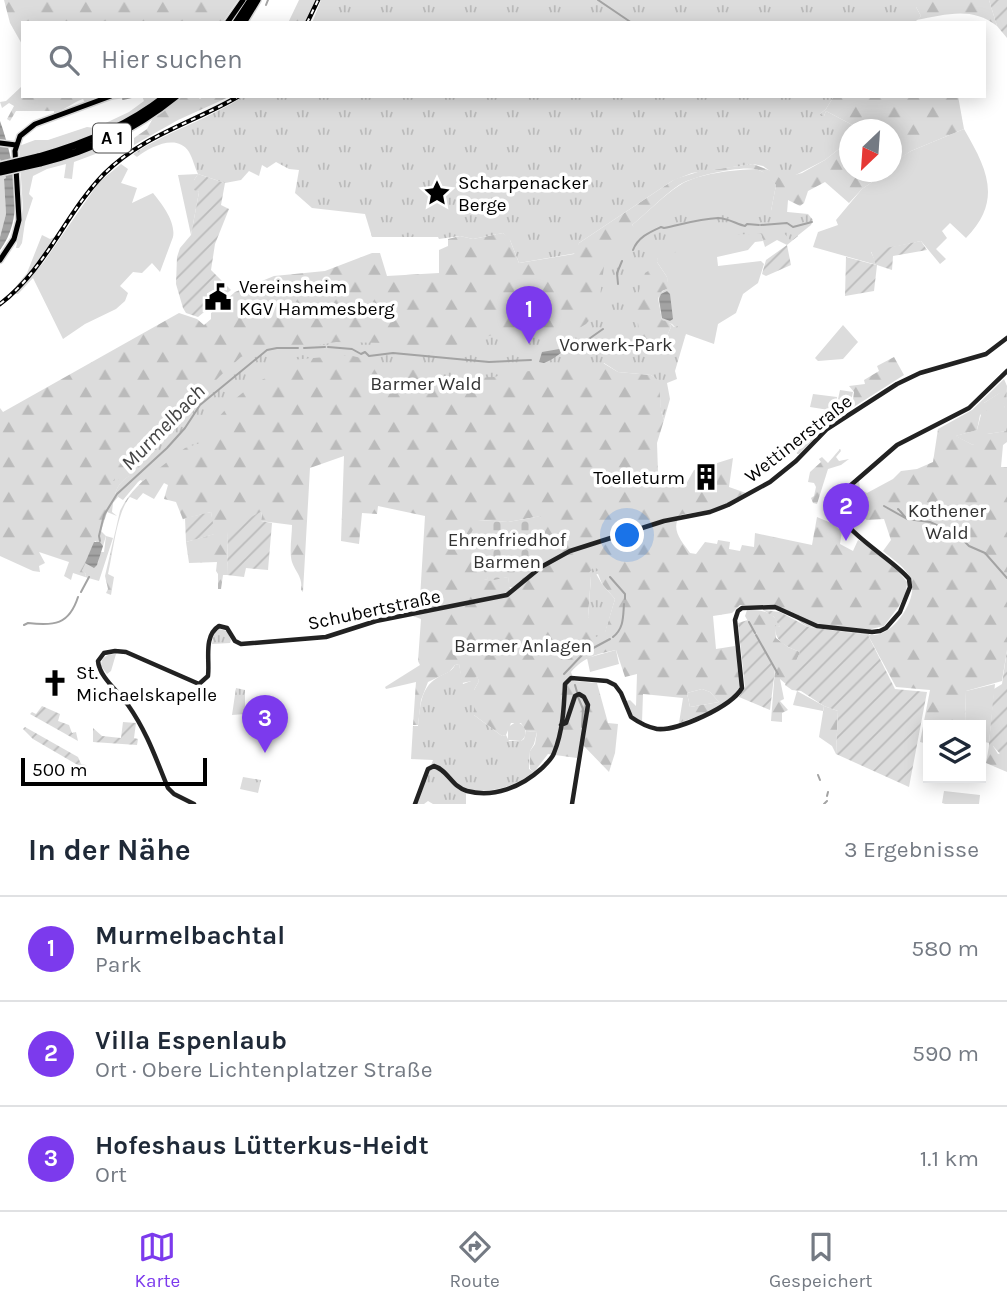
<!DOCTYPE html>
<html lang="de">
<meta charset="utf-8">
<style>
:root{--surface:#fff;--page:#f6f6f7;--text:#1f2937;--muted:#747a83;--line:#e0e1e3;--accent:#7c3aed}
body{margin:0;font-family:Karla,sans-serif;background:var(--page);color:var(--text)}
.controls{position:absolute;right:21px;bottom:21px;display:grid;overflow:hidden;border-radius:0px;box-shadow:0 4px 18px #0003}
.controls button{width:63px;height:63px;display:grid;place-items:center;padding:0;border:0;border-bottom:2px solid var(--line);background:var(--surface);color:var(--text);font:35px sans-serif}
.compass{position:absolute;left:839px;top:119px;width:63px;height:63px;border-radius:50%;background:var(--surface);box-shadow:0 4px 18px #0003;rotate:205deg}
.scale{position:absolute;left:21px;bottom:18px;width:186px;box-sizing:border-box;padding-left:7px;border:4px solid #000;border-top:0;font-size:19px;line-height:24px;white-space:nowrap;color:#000;-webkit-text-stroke:5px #fff;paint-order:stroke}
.you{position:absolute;left:628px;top:536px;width:24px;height:24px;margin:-18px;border:5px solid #fff;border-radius:50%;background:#1a73e8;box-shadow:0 0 0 10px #1a73e833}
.badge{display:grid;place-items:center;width:46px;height:46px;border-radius:50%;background:var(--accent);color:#fff;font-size:23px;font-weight:700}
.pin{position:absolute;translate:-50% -58px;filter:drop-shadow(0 2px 4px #0008)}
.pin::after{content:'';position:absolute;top:37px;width:24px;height:21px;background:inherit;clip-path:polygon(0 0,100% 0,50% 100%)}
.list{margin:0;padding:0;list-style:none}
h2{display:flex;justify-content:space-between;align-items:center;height:91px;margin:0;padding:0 28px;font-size:30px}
h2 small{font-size:23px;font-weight:400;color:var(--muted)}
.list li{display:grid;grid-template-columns:46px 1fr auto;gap:21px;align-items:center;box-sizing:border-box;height:105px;padding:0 28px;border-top:2px solid var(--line)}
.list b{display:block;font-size:26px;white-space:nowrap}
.list p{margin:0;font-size:23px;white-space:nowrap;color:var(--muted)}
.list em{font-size:23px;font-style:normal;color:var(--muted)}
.icon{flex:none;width:38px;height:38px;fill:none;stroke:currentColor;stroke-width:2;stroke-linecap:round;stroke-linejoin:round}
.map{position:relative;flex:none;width:1007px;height:804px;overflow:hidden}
.search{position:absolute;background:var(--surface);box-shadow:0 4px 18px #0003;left:21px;right:21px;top:21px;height:77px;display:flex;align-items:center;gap:18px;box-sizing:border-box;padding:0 24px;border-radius:0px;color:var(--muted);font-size:26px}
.sheet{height:406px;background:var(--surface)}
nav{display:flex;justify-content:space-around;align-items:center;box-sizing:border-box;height:98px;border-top:2px solid var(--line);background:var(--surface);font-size:19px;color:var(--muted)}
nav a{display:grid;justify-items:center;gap:4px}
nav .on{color:var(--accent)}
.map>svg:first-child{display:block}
</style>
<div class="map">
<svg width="1007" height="804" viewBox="0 0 1007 804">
<defs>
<pattern id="forest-firs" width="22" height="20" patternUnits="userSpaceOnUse" patternTransform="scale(1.75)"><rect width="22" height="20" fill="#dcdcdc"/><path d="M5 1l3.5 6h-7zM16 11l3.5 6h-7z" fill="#bbb"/></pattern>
<pattern id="cemetery-stones" width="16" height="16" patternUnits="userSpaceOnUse" patternTransform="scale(1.75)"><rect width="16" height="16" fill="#dcdcdc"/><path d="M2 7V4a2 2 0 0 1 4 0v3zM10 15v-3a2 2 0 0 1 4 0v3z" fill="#bbb"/></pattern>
<pattern id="park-tufts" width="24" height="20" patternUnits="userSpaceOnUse" patternTransform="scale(1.75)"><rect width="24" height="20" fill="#dcdcdc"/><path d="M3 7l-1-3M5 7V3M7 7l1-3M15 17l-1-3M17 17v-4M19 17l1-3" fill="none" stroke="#bbb"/></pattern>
<pattern id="garden-furrows" width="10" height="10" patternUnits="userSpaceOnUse" patternTransform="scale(1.75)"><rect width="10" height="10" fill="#dcdcdc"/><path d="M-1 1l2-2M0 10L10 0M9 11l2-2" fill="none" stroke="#bbb"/></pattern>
<pattern id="water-rules" width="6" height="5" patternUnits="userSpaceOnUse" patternTransform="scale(1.75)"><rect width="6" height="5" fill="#a3a3a3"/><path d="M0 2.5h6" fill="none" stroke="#8b8b8b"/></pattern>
</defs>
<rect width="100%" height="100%" fill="#fff"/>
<!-- grass -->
<path fill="#dcdcdc" d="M119 96H160L131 116 40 166 63 161 97 149 98 153 74 162 72 179 64 178 66 164 47 169 33 176 29 194 33 198 25 222 22 243 19 248H16L23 209 19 146 35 140H48L87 127 95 128 129 112 144 101 142 96 110 100Z
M964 129C987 169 1003 200 966 238L950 223 942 231 947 238 936 249 946 259 940 264 921 241 871 252 877 265 813 247 818 232 838 225 836 220 862 189 887 172H892V168L900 162 898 159 911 151Z
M0 159 6 178 4 179 6 214 0 237Z
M121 164 128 169 121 183 137 188 132 203 153 193C162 204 176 222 173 237L160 272 152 263 142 273 133 272 120 286 128 293 125 301 116 309 85 324 63 339 33 278 18 294H14L43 263 99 182Z
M756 169 768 174 776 185 771 211 754 232 761 234 763 241 755 242 748 250 717 257 718 266 761 261 764 264 758 283 743 294 736 313 718 324 714 344 686 334 685 337 672 324 662 320 658 294 668 288 667 277 657 262 658 241 648 245 632 225C648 212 663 196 680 185 698 173 735 170 756 169Z
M198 174 194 180V189L199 192 191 235 178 175Z
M42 235 50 239 55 237 35 267 12 291 27 273Z
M843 325 858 342 843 359 818 361 815 358Z
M840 390 853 392 850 406 837 404Z
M1001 392 1005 408 1007 392V431L987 434 973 445 955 436 977 430 984 403Z
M813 394 837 397 835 411 810 407Z
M714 464 712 473 705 470 699 474 700 482 707 485 703 487 699 484 689 488 686 484 694 470Z
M157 466 138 482 123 500 115 495C119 475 140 471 157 466Z
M106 536 113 538 99 581 85 577 86 574 82 571 85 563 93 566 98 563 100 552H104Z
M616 650 619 664 590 672 587 658Z
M116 654 111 671 107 674 101 666C101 657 107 654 116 654Z
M995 684 989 743 981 741V725H965L966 691Z
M702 689 710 692 719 702 690 707 687 693Z
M797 691 824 706 823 711 793 705Z
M516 722C526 724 529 735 521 741L508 740V727Z
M944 791 980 795 979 804H945L942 803Z"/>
<!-- forest -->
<path fill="url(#forest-firs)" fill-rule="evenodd" d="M4 0H238L222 23H23V46L10 23Z
M299 0H316L305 23H288Z
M916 0H989L997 26C971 6 946 15 916 20L921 16 916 7Z
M21 87 23 96H99L85 103 83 99C72 103 66 109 54 114V111H16L10 121 7 119 14 106 9 103 2 108 0 102 6 101Z
M181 96H197L200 99 204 96H231L178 120 134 145V138L147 129 153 118Z
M834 96H958L964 129 911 151 899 159 900 162 892 168V130L860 129 826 111 824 116 820 117V114L826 109Z
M849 141 850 172H887L862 189 849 203 825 182 808 191 804 203 800 206 788 200 787 213 798 236 787 245 777 240 765 247 761 234 752 232 771 211 776 185C769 177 765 171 755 169 738 166 693 176 679 185 663 196 648 212 632 225L643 234 658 240 657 262 667 277 669 288 662 291 658 298 662 320 669 322 671 327 661 349 641 347 569 362 603 363 618 372 651 375 660 381 661 411 664 420 657 443 658 472H678L687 479 686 484 689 487 699 484 703 487 713 479 714 464 733 458 729 487 746 493 716 509 680 515C670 530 682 541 690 553L696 554 705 542 717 544 718 540 730 542 729 549 740 551 742 545 754 547 755 533 812 545 817 517 831 523 842 531 840 544 853 551 858 540 864 543 898 571 907 582 906 593 899 606 884 626 871 629 869 635C871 635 878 635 880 634 899 628 922 592 908 574 902 565 891 558 883 551L891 540 884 519 867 520 855 513 853 527C830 504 837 499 859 480L860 489 867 493 893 479 901 471 917 469 933 462 938 429 972 410 1004 379 1007 386 1006 412 1000 393 984 403 987 410 980 415 977 430 956 436 973 445 980 433 987 434 1006 431 1007 427V442L1003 445 1001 467H1007V650L1002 681 966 691 965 725H928V744L920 742 930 690 896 687 868 635 808 627 776 605H740L732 613 713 616 716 649 735 646C737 657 743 674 740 685 735 705 696 717 679 723L683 698 643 694 642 722 631 715 626 701 630 700 636 706 637 674 625 677 616 650C597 654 584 657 571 672L574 681 597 683 608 723 618 724 615 753 609 772 580 742 577 758 548 754 534 772 530 769V751L535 744 537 732 526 731 521 723H511L506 735 502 736 474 715V690L479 681 477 677 472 681 462 683 459 664 455 665 449 672 428 682 421 700 418 725H413L416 682 386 689 385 687 420 665 418 661 421 619 413 616 419 615 425 516 378 506 377 514 362 513 359 544 341 541 344 456 310 468 303 592 301 590C303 577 296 573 292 562 289 552 292 536 292 525L261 521 262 512 228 531 227 575H223L221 589H218V574L216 571 217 562 189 563 186 542 214 534 211 512 183 519 184 522 176 502 164 499 168 485 164 483 154 499 143 493 137 500 130 497C117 511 113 553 108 574L114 577 111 595 106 593 108 589 105 576 120 511C128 493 144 480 158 467 140 472 120 474 115 495L118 497 113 503 112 512 117 516 107 512 101 531 106 536 103 546 95 541 82 571 86 574 85 577 73 573 71 580 64 576 69 562 39 552 45 563 39 566 40 572 33 571 0 556V408L3 412 179 313 197 319 204 325 211 319V313L235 292 274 276 325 271 372 253H380L387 276 439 273V250L448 246V239L460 236 473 239 503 233 510 240 519 263 574 254 579 243 675 179 701 171 753 164 787 177 802 173 825 160ZM541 516 515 588 510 589 508 577 484 580 488 579 478 520 508 522ZM598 574 602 584 615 599 605 632 588 617 591 576ZM702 689 710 692 719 702 690 707 687 693Z
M894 357 904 375 838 417 844 406 852 407 854 392 849 386 865 384 864 380 879 371 877 366Z
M840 449 841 451 836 457 839 461 849 459 841 465 828 469 817 504 813 503 811 498 814 496 816 487 814 483 808 482 810 472 821 462 819 459 822 457 828 463Z
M747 610C762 610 774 611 780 627L775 626 776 638 788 647 800 652 787 685 780 679 784 699 780 701 788 710 782 713V722L771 721 775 669 745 616Z
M824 706 838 711 836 754 832 746 819 737Z
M989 746H993L998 754 1007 751V772L986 763Z"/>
<!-- cemetery -->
<path fill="url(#cemetery-stones)" d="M541 516 537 567 515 588 509 587 508 577 484 582V580L488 579 468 539 478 520 508 522Z"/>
<!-- park -->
<path fill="url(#park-tufts)" d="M321 0H916V7L921 16 915 22 910 23H312Z
M244 96H834L826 109 820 114 821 116H824L826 111 860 129 850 130 849 141 825 160 784 181 763 166 753 164 692 173 672 181 579 243 577 253 519 263 510 240 504 239 506 237 503 233 473 239 460 236 439 239 438 237H372L365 214 312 208 295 193 299 170 289 169 276 162 267 168 262 165 259 176 249 171 241 180 225 183 198 174C195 168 193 159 189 152 177 133 150 147 137 157L133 154C168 131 209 119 244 96Z
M675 206 747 208 808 214 813 220 811 225 791 241 783 232C766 233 750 235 733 234 707 232 695 228 669 238L671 245H674L676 252 651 260 653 268 645 273 629 321 638 323 641 347 661 349 671 327 669 322 674 327 679 326 685 337 675 371 677 379 667 383 670 399 664 420 661 411 659 381 651 375 618 372 604 363 597 373 590 374 572 364 493 377 455 379 348 355 291 360 280 370 251 386 235 399 216 420 203 442 185 448 143 481 128 476 113 481 127 463 175 422 220 376 241 357 254 351 276 345H319L336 342 387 343 426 348 428 352 450 353 452 346 493 335 576 330 586 324 598 311 605 259 647 224Z
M819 434 799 454H797L794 441Z
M594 567 599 570 595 572 602 584 615 599 605 633 596 637 589 633 593 627 588 617 591 577 587 575Z
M219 629 227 631 231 640 230 643 212 644 214 633Z
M459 664 463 684 471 681 477 676 479 681 474 690V715L502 736 506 735 509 741H521L524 739 526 731 537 732 534 744 530 751 529 769 534 772C512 788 493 793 466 790V804H433L428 801 424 804H417L433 760 411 759 413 726H418C420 708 420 688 437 678 444 673 451 673 455 665Z
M236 688 245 690V714L232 715Z
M243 777 261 780 258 793 240 789Z"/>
<!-- garden -->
<path fill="url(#garden-furrows)" d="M989 0H1007V38L997 26Z
M198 174 225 183 221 205 229 209 215 244 211 270 231 290 198 317 186 313 183 308 176 284 177 257 180 248 191 235 199 192 194 190V180Z
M921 241 927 250 893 256 892 270 877 265 874 291 845 296 846 257 876 265 871 251Z
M787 245 791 265 766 276 762 274 766 260Z
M262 511 261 521 272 523 268 570 246 568 244 577 227 575 228 530Z
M211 512 215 534 186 542 185 518Z
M763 610 780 612 808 627 868 635 895 689 927 692 909 787 836 754 838 711 824 706 801 691 792 690 785 685 800 652C786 646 774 642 775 625L780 627 774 617Z
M748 620 775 669 770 710 739 697 745 687 738 623Z
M1007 650V754L1003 757 993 746H989V743L994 689 1002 684Z
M42 706 60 714 58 721 69 725 72 733 76 732 78 741 30 714 32 712 36 714Z
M123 722 136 723 134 738 138 739 137 745 93 742V728L102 736 121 738Z
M25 727 78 757 81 764 86 765 88 771 33 739 23 729Z"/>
<!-- water -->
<path fill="url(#water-rules)" d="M0 121C13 158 27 215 0 250V237L6 214 4 179 6 178 0 159Z
M667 291 670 294 673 319 670 321 662 318 659 299 661 294Z
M568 346 570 347C562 351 555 359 544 363L539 362 542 352 565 348Z
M94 542H100L103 546 97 565 94 568 85 563Z"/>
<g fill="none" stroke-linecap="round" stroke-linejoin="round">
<!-- stream -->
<path stroke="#a3a3a3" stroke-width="2" d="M598 0 632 23
M266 5 268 0
M124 97 130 96
M123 99 136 96
M761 225 787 223 793 227 812 222
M633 250C638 237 650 232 661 227L664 228C683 224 699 219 718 218 727 218 737 224 745 226L747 224 759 225
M618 284 617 273 622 261
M328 347 352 349 361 354 365 352 369 356 393 353 489 362 531 360
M569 347 586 341 603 329
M304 348 325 347
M884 506 907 519 930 522 958 535 969 546 985 553 1007 578
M898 509 899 510
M900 511 905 517
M100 541 99 536 104 515 117 494 167 448 185 428 200 405 267 350 277 348H298
M610 577 625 594V599
M81 592 89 577
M749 622 755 633
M24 625 28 623C54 626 69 625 78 597
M756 635 778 674
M613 637C624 628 623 617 624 604
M564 674 584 653 610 639
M575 685 577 692
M578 697 583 709 582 727
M818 775 820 780
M827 796 828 792
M824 804 827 801"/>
<defs>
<path id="primary" d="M227 23 243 0
M0 143 16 145
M0 260 14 239 19 220 15 151 20 136 35 124 111 96"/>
<path id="highway" d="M236 23 251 0
M243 23 257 0
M38 157C85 144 128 126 166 96
M40 163C90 151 135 129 176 96"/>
</defs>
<!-- primary casing -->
<use href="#primary" stroke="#dbdbdb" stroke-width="8"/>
<!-- highway casing -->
<use href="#highway" stroke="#dbdbdb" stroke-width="10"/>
<!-- secondary -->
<path stroke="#222" stroke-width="4.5" d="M561 725 566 723 575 696 579 694 584 697 588 705 572 804
M194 804 174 794 168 788C156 759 147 732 128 705 119 692 99 677 98 661L104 653 115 651 126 652 199 684 208 676C210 660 203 636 219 626L227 628 235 641 241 644 326 637 376 621 507 595 541 567 570 551 664 521 710 512 728 505 770 482 796 461 827 429 897 384 920 373 986 354 1007 338
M415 804 428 769 434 766C448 770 452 787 467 791 494 798 521 787 541 769 546 764 552 759 554 753 563 731 564 707 565 684L571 678 607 681 615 685 621 693 631 717C638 722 647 727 657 729 678 731 731 707 742 688L735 620 738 611 742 608 775 607 817 626 872 632 880 631 886 628 900 612 910 587 909 579C893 558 830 526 836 498L897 445 969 408 1007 371"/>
<!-- primary -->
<use href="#primary" stroke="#000" stroke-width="5"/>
<!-- highway -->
<use href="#highway" stroke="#000" stroke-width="7"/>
<defs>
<path id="rail" d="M307 23 318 0
M0 304C46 269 65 214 104 174 143 135 193 123 239 96"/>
</defs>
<!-- rail casing -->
<use href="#rail" stroke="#000" stroke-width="4.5"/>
<!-- rail -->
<use href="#rail" stroke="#fff" stroke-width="2" stroke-dasharray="5" stroke-linecap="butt"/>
<defs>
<path id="highway-bridge" d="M0 166 38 157
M0 172 40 163"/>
</defs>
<!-- highway-bridge casing -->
<use href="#highway-bridge" stroke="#dbdbdb" stroke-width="10" stroke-linecap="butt"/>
<!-- highway-bridge -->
<use href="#highway-bridge" stroke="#000" stroke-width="7"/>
</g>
<!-- icons -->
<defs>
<symbol id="sight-bare" viewBox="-9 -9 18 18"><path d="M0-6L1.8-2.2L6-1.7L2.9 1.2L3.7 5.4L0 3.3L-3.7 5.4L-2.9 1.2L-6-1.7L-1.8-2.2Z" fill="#000" stroke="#fff" stroke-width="2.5" paint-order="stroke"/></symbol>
<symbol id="civic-bare" viewBox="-9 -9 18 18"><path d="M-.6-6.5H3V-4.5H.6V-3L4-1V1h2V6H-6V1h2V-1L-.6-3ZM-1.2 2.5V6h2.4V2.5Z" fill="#000" stroke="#fff" stroke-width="2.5" paint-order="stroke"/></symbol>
<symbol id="building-bare" viewBox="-9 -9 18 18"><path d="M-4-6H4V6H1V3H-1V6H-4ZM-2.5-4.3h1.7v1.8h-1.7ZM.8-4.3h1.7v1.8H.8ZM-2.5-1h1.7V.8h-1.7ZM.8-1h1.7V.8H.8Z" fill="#000" stroke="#fff" stroke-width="2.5" paint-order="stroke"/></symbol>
<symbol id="church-bare" viewBox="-9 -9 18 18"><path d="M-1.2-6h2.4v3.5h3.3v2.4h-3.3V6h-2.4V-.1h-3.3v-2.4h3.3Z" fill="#000" stroke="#fff" stroke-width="2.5" paint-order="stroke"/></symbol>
</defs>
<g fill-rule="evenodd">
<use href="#sight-bare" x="418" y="174" width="38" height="38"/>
<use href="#civic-bare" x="199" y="278" width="38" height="38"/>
<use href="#building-bare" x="687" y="458" width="38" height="38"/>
<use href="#church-bare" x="36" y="664" width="38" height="38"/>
</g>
<g text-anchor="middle" stroke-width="7" stroke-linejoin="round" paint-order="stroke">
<!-- shield labels -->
<rect fill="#fff" stroke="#4c4c4c" stroke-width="2" x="93" y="123.5" width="38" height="29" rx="5"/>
<g font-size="18" font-weight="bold" fill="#000">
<text x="112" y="144">A 1</text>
</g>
<!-- poi labels -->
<g font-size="19" fill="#000" stroke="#fff" text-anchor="start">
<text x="458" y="189">Scharpenacker<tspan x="458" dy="22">Berge</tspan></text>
<text x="239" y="293">Vereinsheim<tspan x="239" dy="22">KGV Hammesberg</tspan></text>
<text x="685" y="484" text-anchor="end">Toelleturm</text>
<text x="76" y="679">St.<tspan x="76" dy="22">Michaelskapelle</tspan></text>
</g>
<!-- park labels -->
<g font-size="19" fill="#333" stroke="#fff">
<text x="616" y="351">Vorwerk-Park</text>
<text x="426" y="390">Barmer Wald</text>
<text x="947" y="517">Kothener<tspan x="947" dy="22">Wald</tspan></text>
<text x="507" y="546">Ehrenfriedhof<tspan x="507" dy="22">Barmen</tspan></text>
<text x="523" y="652">Barmer Anlagen</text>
</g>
<!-- street labels -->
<g font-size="19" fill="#000" stroke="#fff">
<text transform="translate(798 438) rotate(-38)" y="7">Wettinerstraße</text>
<text transform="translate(374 609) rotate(-12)" y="7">Schubertstraße</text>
</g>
<!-- water labels -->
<g font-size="21" font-style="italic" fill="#444" stroke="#fff">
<text transform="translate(163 427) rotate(-46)" y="7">Murmelbach</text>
</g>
</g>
</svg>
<div class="controls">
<button><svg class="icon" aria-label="layers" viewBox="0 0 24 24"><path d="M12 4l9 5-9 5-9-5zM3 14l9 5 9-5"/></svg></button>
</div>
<svg class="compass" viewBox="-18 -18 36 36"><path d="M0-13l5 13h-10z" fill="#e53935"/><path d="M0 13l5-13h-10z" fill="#747a83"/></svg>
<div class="scale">500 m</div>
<div class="you"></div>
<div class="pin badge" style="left:529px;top:344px">1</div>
<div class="pin badge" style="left:846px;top:541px">2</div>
<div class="pin badge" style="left:265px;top:753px">3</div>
<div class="search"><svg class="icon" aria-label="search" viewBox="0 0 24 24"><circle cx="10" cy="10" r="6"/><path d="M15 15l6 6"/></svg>Hier suchen</div>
</div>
<section class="sheet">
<h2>In der Nähe<small>3 Ergebnisse</small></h2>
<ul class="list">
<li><span class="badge">1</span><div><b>Murmelbachtal</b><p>Park</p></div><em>580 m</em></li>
<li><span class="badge">2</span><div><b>Villa Espenlaub</b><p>Ort · Obere Lichtenplatzer Straße</p></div><em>590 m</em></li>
<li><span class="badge">3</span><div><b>Hofeshaus Lütterkus-Heidt</b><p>Ort</p></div><em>1.1 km</em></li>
</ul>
</section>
<nav>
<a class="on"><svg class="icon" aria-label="map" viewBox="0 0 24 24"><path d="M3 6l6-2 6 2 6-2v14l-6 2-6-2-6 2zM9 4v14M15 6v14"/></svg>Karte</a>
<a><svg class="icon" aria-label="directions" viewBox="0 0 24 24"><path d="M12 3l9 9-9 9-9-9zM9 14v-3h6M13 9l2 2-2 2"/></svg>Route</a>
<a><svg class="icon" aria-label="saved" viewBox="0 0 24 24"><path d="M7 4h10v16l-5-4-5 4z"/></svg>Gespeichert</a>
</nav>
